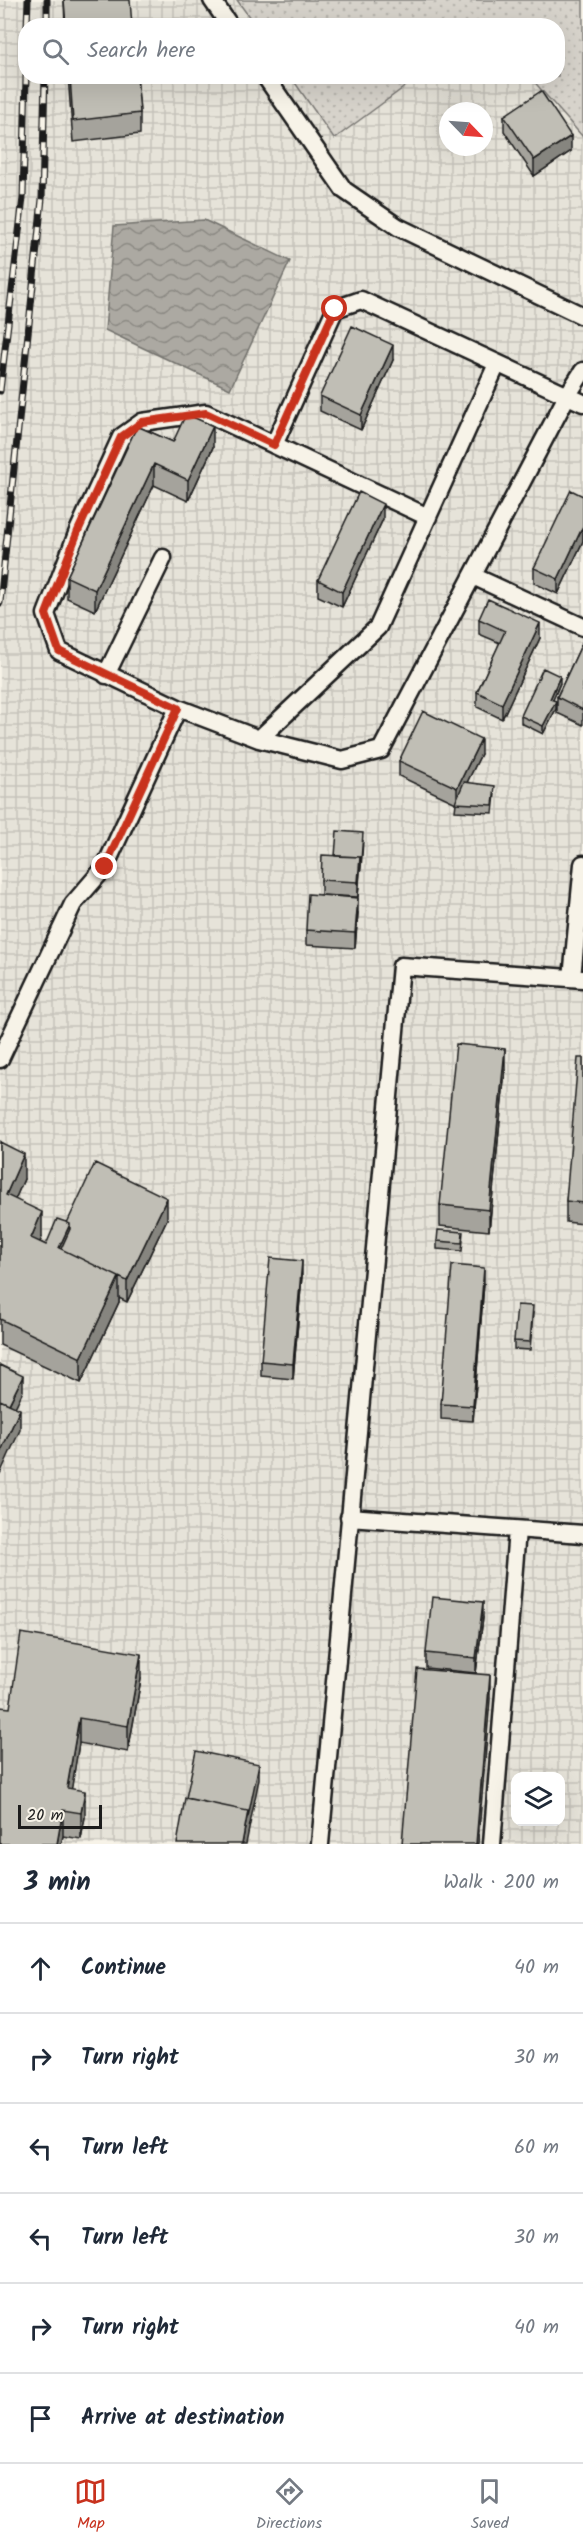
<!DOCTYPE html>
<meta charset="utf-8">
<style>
:root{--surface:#fff;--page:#f6f6f7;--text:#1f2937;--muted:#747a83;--line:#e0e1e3;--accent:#c8321e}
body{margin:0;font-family:Kalam,sans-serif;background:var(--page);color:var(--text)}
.controls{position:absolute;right:18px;bottom:18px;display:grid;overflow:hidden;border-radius:12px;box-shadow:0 6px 24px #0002}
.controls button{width:54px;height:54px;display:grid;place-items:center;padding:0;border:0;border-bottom:2px solid var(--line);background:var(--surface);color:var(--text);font:30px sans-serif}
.compass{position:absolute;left:439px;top:102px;width:54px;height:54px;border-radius:50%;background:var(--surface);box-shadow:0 6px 24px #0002;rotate:115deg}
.scale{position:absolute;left:18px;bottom:15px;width:84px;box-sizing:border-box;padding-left:6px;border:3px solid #1c1c1c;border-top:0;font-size:16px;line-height:21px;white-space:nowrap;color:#1c1c1c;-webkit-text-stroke:4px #f7f3e8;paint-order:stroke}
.stop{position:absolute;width:18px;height:18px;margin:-14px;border:4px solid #c8321e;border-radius:50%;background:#fff}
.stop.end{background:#c8321e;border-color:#fff;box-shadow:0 2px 6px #0008}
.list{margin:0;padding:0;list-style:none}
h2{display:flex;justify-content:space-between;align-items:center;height:78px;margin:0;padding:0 24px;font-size:26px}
h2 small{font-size:20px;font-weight:400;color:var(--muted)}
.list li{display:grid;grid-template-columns:39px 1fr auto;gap:18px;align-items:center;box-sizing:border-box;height:90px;padding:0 24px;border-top:2px solid var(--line)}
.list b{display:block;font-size:22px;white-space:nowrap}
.list em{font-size:20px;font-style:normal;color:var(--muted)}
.icon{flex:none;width:33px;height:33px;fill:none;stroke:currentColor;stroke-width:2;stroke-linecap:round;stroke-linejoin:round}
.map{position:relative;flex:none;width:583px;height:1844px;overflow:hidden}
.search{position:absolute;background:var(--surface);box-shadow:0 6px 24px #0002;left:18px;right:18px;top:18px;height:66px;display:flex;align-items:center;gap:15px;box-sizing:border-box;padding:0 21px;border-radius:24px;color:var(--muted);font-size:22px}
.sheet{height:618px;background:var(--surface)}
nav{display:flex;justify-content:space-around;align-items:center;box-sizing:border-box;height:84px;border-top:2px solid var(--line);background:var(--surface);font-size:16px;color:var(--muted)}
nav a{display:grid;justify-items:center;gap:3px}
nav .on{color:var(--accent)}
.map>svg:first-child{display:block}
</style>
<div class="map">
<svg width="583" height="1844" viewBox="0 0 583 1844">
<defs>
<pattern id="industrial-grid" width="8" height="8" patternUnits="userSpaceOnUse" patternTransform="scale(1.5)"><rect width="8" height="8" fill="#e6e3d9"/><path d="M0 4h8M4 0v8" fill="none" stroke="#c5c2ba"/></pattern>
<pattern id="green-dots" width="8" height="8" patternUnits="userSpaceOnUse" patternTransform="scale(1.5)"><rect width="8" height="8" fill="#d7d3cb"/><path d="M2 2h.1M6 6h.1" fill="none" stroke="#b8b5ae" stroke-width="1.8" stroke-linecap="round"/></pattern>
<pattern id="water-waves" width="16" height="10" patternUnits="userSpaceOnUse" patternTransform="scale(1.5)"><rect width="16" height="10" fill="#aca9a2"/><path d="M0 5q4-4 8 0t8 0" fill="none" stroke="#8b8983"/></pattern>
</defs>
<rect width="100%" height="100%" fill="#f7f3e8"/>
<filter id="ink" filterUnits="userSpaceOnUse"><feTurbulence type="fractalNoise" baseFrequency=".0167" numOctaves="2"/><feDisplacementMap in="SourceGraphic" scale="12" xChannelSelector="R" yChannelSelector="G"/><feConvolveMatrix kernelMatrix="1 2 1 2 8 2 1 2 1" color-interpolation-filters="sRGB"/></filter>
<g filter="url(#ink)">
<!-- industrial -->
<path fill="url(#industrial-grid)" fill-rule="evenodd" d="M0 0H583V1844H0ZM26 26H558V76H26ZM448 111H484V147H448ZM516 1776H560V1822H516Z"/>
<!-- green -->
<path fill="url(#green-dots)" stroke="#7a7874" stroke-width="1.5" d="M237 0H583V137L530 77 558 76V26L255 25Z
M291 77H418L334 139Z"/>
<!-- water -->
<path fill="url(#water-waves)" stroke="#72716c" stroke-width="1.5" d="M204 220 290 261 230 389 105 330 114 226Z"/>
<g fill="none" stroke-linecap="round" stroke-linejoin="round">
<defs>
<path id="lane" d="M212 0 230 26
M265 76 344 190 398 227 583 316
M274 445 335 309 361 300 583 403
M428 517 206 413 142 422 121 437 78 531 46 614 59 651 178 708 259 739 342 760 381 750 567 396 583 371
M473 576 583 627
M106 675 163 558
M259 739 378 627 497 364
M572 978 583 864
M0 1059 73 904 105 867 178 708
M349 1517 583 1534
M320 1844 401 966 583 979
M492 1844 517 1530"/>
</defs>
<!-- lane casing -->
<use href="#lane" stroke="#1c1c1c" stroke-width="21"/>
<!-- lane -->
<use href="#lane" stroke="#f7f3e8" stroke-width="16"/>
<defs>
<path id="rail" d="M27 26 28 0
M47 26V0
M0 391 23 198 26 76
M0 603 42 199 45 76"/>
</defs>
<!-- rail casing -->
<use href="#rail" stroke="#1c1c1c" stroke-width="7"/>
<!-- rail -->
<use href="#rail" stroke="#f7f3e8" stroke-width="4.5" stroke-dasharray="14" stroke-linecap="butt"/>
</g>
<!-- wall -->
<path fill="#a5a39c" stroke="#1c1c1c" stroke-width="1.5" d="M64 0 132 26H65Z
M68 76H137L140 113V134L73 142Z
M504 116 571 151 534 176 504 131Z
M393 360 361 430 320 411V396Z
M137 426 173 442 213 447 188 501 154 485 95 611 67 598V577Z
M583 496V541L558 594 534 583V568Z
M383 519 342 607 318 596V580Z
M479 619 540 638 502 719 477 707V692L500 643 479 634Z
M583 641V725L557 713V697Z
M560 683 553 700 556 709 543 734 521 723V716Z
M481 754 467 782 495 794 493 813 455 811 456 803 399 776V761Z
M363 841 361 869H360L358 897 321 895V880L335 856Z
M358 913 355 948 306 945V930Z
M583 1058V1224L566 1222V1201Z
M505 1070 489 1231 440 1226V1205Z
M0 1142 24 1179 15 1199 42 1237 40 1242 46 1245 67 1223 167 1219 127 1302 119 1298V1302L81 1383 0 1345Z
M463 1240 462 1251 437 1249V1241Z
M302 1276 293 1379 261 1376V1361Z
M484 1283 473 1421 441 1419V1404Z
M533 1314 530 1350 514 1349V1341Z
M483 1618 476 1673 426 1668V1653Z
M141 1679 128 1752 79 1743 71 1789 85 1817 81 1839 63 1836 61 1844H0L10 1708Z"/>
<!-- shaded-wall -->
<path fill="#86857f" stroke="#1c1c1c" stroke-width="1.5" d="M571 136V151L534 176V160Z
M393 345V360L361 430V415Z
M213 426V447L188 501V480Z
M154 464V485L95 611V590Z
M383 504V519L342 607V592Z
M583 526V541L558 594V579Z
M540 623V638L502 719V704Z
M560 676V683L550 706V699Z
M556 701V709L543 734V726Z
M481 739V754L457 803V788Z
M360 857V873L358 897V882Z
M358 898V913L355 948V933Z
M505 1049V1070L489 1231V1210Z
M24 1154V1179L6 1220V1195Z
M167 1198V1219L127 1302V1281Z
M42 1212V1237L31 1263V1238Z
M70 1224 68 1253 59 1248Z
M302 1261V1276L293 1379V1364Z
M484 1268V1283L473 1421V1406Z
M119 1277V1302L81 1383V1358Z
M23 1376V1391L7 1424V1409Z
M20 1409V1430L0 1474V1453Z
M483 1602V1618L476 1673V1658Z
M141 1654V1679L128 1752V1726Z
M490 1675V1700L478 1844H476Z
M79 1718V1743L68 1811 67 1788Z
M259 1764V1779L246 1844H242L248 1811Z
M85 1791V1817L81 1839V1813Z
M63 1810V1836L61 1844H57Z"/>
<!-- building -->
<path fill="#c0beb5" stroke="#1c1c1c" stroke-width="1.5" d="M64 0H130L132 26H66Z
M70 76H137L140 113 73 121Z
M541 91 571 136 534 160 504 116Z
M352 326 393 345 361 415 320 396Z
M186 414 213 426 188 480 154 464 95 590 67 577 137 426 173 442Z
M571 490 583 496V526L558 579 534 568Z
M359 492 383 504 342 592 318 580Z
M488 599 540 623 502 704 477 692 505 631 479 619Z
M583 641V710L557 697Z
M543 668 560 676 550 699 556 701 543 726 521 716Z
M423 711 481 739 457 788 399 761Z
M464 782 495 786 493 805 455 803Z
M337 831 363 833 361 861H360V857L335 856Z
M322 855 360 857 358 882 321 880Z
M308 894 358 898 355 933 306 930Z
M456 1044 505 1049 489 1210 440 1205Z
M578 1058H583V1203L566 1201Z
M0 1142 24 1154 6 1195 42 1212 31 1238 46 1245 57 1219 66 1222 70 1224 59 1248 119 1277 81 1358 0 1319Z
M95 1163 167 1198 127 1281 61 1249 70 1229V1224L67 1223Z
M438 1230 463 1232 462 1243 437 1241Z
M270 1258 302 1261 293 1364 261 1361Z
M452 1265 484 1268 473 1406 441 1404Z
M517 1305 533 1306 530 1342 514 1341Z
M0 1365 23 1376 9 1404 0 1400Z
M0 1400 20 1409 0 1453Z
M432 1597 483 1602 476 1658 426 1653Z
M21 1633 141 1654 128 1726 79 1718 67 1788 85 1791 81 1813 63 1810 57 1844H0V1707L10 1708Z
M417 1669 490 1675 476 1844H402Z
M196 1751 259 1764 248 1817V1811L186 1798Z
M185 1798 248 1811 242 1844H177Z"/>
</g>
<g fill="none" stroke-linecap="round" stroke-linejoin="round" filter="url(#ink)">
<!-- route -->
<path stroke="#c8321e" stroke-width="8" d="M105 867 178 708 59 651 46 614 78 531 121 437 142 422 206 413 274 445 335 309"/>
</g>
</svg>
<div class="controls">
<button><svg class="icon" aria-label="layers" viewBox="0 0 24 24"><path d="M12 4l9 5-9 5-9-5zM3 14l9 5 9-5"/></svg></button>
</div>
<svg class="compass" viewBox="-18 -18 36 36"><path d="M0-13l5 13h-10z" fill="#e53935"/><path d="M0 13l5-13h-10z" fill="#747a83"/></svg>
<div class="scale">20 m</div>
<div class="stop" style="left:335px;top:309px"></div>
<div class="stop end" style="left:105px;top:867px"></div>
<div class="search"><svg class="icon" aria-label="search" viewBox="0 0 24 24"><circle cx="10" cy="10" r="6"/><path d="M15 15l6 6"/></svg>Search here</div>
</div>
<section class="sheet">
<h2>3 min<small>Walk · 200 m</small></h2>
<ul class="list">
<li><svg class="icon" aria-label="ahead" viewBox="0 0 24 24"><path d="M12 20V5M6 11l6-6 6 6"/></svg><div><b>Continue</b></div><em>40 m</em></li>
<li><svg class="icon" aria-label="right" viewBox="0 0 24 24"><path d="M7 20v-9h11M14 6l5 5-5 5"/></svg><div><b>Turn right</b></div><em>30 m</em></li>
<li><svg class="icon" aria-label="left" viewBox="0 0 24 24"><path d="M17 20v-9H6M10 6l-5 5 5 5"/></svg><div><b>Turn left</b></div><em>60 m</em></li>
<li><svg class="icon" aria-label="left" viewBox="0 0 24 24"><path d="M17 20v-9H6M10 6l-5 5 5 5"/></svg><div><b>Turn left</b></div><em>30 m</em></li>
<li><svg class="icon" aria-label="right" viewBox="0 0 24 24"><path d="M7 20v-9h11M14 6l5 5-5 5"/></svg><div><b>Turn right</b></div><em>40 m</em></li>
<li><svg class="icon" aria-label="arrive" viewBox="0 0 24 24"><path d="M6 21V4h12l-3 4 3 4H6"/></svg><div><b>Arrive at destination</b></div></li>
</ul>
</section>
<nav>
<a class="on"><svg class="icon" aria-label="map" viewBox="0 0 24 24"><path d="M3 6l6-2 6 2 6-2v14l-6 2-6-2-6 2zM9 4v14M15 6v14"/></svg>Map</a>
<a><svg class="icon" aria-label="directions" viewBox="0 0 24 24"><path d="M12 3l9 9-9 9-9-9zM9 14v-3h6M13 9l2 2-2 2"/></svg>Directions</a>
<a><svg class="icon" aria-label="saved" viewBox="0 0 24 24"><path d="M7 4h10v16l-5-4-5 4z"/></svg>Saved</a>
</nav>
